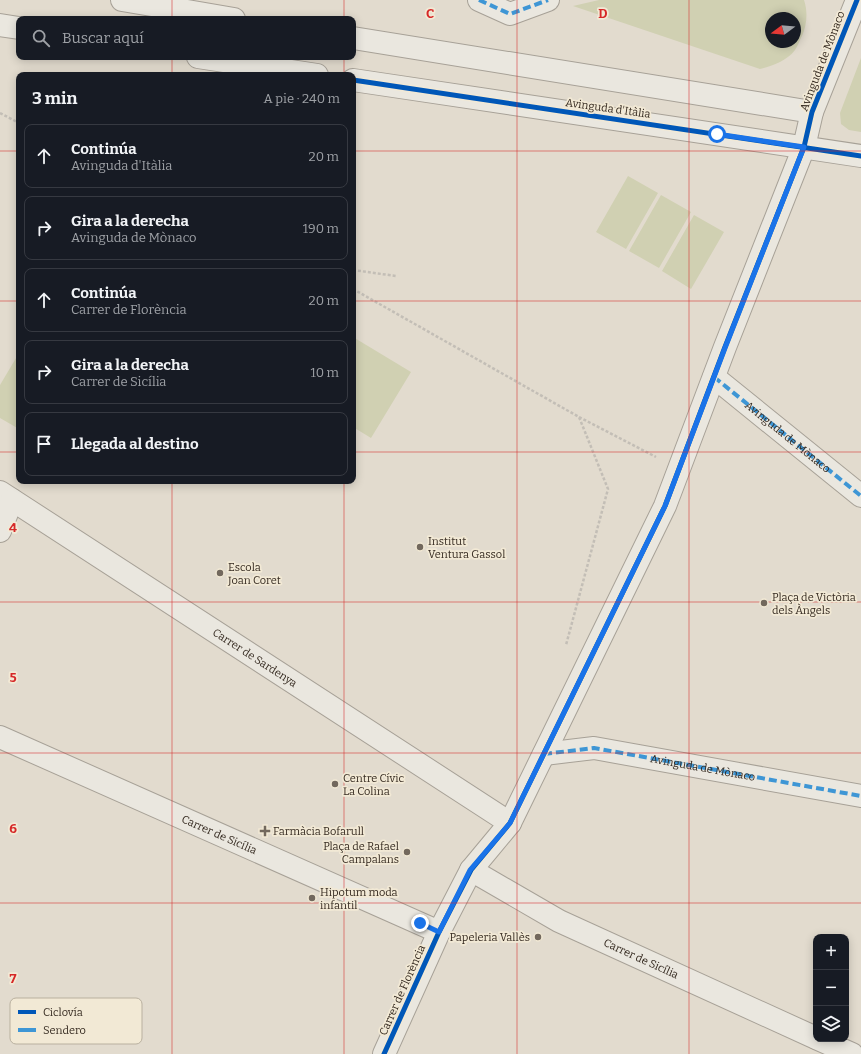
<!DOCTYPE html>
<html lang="es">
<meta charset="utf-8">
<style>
:root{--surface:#171b24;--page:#20242c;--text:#f1f3f6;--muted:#9ea1a6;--line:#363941}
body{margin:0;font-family:Bitter,serif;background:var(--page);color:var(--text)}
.controls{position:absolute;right:12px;bottom:12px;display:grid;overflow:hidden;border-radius:8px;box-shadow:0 2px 10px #0003}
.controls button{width:36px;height:36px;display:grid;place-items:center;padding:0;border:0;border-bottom:1px solid var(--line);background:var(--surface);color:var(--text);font:20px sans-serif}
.compass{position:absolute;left:765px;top:12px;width:36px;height:36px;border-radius:50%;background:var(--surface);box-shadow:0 2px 10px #0003;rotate:254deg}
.stop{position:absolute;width:12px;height:12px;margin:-9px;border:3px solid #1a73e8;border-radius:50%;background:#fff}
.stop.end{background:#1a73e8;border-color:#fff;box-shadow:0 1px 4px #0008}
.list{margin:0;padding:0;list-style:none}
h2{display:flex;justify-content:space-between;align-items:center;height:52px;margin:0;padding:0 16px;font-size:17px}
h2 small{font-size:13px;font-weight:400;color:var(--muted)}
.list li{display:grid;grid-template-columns:26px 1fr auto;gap:12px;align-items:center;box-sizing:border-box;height:64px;margin:0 8px 8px;padding:0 8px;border:1px solid var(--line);border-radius:8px}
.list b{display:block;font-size:15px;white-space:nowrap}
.list p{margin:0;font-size:13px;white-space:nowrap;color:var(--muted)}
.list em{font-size:13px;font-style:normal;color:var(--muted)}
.icon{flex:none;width:22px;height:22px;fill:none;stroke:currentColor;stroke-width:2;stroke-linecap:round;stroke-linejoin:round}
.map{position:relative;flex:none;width:861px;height:1054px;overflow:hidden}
.search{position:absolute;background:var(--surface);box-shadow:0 2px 10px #0003;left:16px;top:16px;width:340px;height:44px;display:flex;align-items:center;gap:10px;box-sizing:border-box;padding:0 14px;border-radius:8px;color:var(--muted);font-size:15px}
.panel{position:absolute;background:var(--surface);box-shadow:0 2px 10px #0003;left:16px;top:72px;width:340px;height:412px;border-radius:8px}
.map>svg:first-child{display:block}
</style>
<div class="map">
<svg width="861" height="1054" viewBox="0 0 861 1054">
<rect width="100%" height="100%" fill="#e2dbce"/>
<!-- green -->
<path fill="#d0d0b2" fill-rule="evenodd" d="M599 0H804C808 12 807 25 802 36 799 41 798 46 795 50 787 61 772 66 760 69L573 6ZM771 18H795V42H771Z
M861 58V132L849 130 841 124 840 113Z
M628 176 658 193 626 249 596 232Z
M661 195 691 212 659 268 629 251Z
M694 215 724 232 691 289 662 271Z
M353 337 411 372 371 438 353 427Z
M19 353V429L0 418V385Z"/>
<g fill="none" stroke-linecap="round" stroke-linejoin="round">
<defs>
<g id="minor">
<path d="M122 0 234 19"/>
<path d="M479 0 510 14 548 0"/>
<path d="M0 25 19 28"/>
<path d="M353 38 812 112"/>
<path d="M198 57 317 75"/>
<path d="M353 80 861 156"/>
<path id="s1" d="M714 377 861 496"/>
<path id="s2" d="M0 492 510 823"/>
<path d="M0 531 12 500"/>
<path id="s3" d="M0 737 439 932"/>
<path id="s4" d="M544 754 594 748 861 796"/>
<path id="s5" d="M471 870 559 921 816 1038"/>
<path d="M818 1039 852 1054"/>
<path d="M384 1054 439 932 471 870 510 823 665 506 725 347 804 147 812 112 857 0"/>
</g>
</defs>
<!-- minor casing -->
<use href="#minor" stroke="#a7a197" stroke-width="24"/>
<!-- path -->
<path stroke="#c3beb6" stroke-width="2.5" stroke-dasharray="3 2" stroke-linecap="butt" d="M0 113 19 123
M353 270 396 276
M353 289 579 417 608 489 566 645
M579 417 656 457"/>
<!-- minor -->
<use href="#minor" stroke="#eae7df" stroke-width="22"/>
<!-- quiet -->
<path stroke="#3e96d5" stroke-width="4" stroke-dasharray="8 4" stroke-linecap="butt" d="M479 0 510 14 548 0
M714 377 861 496
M544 754 594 748 861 796"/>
<defs>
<path id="cycleway" d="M353 80 861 156
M384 1054 439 932 471 870 510 823 665 506 725 347 804 147 812 112 857 0"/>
</defs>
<!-- cycleway casing -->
<use href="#cycleway" stroke="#f2e9d5" stroke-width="8"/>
<!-- cycleway -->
<use href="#cycleway" stroke="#0057b8" stroke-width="5"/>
</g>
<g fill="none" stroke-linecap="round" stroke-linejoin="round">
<!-- route -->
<path stroke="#1a73e8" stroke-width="5" d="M420 923 439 932 470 870 510 823 665 506 725 348 804 147 717 134"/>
</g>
<!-- grid -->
<path fill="none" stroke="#d62828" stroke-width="1" stroke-opacity="0.55" d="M172 0V19M344 0V19M517 0V1054M689 0V1054M172 57V75M344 57V75M0 151H19M353 151H861M0 301H19M353 301H861M0 452H19M353 452H861M172 481V1054M344 481V1054M0 602H861M0 753H861M0 903H861"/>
<!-- markers -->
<g fill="#72685d" stroke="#f2e9d5" stroke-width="1.5">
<circle cx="420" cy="547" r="4"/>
<circle cx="220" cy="573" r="4"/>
<circle cx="764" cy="603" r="4"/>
<circle cx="335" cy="784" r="4"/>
<path d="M263 825h4v4h4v4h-4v4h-4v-4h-4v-4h4z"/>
<circle cx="407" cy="852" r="4"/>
<circle cx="312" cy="898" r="4"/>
<circle cx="538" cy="937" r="4"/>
</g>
<g text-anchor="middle" stroke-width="3.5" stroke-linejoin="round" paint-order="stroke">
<!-- street labels -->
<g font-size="11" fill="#352a20" stroke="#f2e9d5">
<text transform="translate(822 61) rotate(-69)" y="4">Avinguda de Mònaco</text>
<text transform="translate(608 108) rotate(8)" y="4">Avinguda d'Itàlia</text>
<text dy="4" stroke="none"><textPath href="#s1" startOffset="95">Avinguda de Mònaco</textPath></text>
<text dy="4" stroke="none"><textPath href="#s2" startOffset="304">Carrer de Sardenya</textPath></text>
<text dy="4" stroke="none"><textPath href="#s4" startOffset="161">Avinguda de Mònaco</textPath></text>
<text dy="4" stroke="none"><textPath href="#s3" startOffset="240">Carrer de Sicília</textPath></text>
<text dy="4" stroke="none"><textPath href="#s5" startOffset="192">Carrer de Sicília</textPath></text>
<text transform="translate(402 990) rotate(-66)" y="4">Carrer de Florència</text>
</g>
<!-- poi labels -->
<g font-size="11" fill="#352a20" stroke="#f2e9d5" text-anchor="start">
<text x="428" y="545">Institut<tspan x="428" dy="13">Ventura Gassol</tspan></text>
<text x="228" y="571">Escola<tspan x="228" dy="13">Joan Coret</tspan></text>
<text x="772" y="601">Plaça de Victòria<tspan x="772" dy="13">dels Àngels</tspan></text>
<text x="343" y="782">Centre Cívic<tspan x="343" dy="13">La Colina</tspan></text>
<text x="273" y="835">Farmàcia Bofarull</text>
<text x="399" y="850" text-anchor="end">Plaça de Rafael<tspan x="399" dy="13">Campalans</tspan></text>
<text x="320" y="896">Hipotum moda<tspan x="320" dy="13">infantil</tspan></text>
<text x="530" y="941" text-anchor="end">Papeleria Vallès</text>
</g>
</g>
<!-- legend -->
<rect x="10" y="998" width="132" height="46" rx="6" fill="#f2e9d5" stroke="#b9b09f" stroke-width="1"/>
<rect x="18" y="1010" width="18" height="4" fill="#0057b8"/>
<rect x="18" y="1028" width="18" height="4" fill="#3e96d5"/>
<g font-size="11" fill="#352a20">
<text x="43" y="1016">Ciclovía</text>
<text x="43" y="1034">Sendero</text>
</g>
<g font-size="13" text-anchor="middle" font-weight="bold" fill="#d62828" stroke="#f2e9d5" stroke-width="3.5" stroke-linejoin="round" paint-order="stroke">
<text x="430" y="18">C</text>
<text x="603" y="18">D</text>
<text x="13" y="532">4</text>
<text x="13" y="682">5</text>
<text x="13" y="833">6</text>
<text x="13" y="983">7</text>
</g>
</svg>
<div class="controls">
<button>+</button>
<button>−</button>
<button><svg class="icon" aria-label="layers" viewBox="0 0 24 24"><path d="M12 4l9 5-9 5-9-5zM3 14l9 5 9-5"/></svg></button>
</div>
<svg class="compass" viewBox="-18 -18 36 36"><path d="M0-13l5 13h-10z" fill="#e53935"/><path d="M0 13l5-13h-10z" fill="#9ea1a6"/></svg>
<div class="stop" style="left:717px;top:134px"></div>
<div class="stop end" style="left:420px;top:923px"></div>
<div class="search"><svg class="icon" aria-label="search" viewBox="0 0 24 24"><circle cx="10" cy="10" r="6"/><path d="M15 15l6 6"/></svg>Buscar aquí</div>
<section class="panel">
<h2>3 min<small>A pie · 240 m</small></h2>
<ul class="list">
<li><svg class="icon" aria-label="ahead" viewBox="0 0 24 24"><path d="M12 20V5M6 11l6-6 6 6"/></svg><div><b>Continúa</b><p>Avinguda d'Itàlia</p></div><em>20 m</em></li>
<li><svg class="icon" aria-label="right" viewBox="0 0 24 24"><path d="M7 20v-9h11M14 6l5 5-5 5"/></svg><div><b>Gira a la derecha</b><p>Avinguda de Mònaco</p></div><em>190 m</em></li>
<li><svg class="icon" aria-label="ahead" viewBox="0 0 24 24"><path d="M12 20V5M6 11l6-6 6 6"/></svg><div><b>Continúa</b><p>Carrer de Florència</p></div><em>20 m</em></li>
<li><svg class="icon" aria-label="right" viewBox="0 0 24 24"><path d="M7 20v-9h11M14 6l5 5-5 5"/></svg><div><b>Gira a la derecha</b><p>Carrer de Sicília</p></div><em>10 m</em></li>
<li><svg class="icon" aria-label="arrive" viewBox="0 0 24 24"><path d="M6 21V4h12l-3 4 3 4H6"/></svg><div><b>Llegada al destino</b></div></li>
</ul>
</section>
</div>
